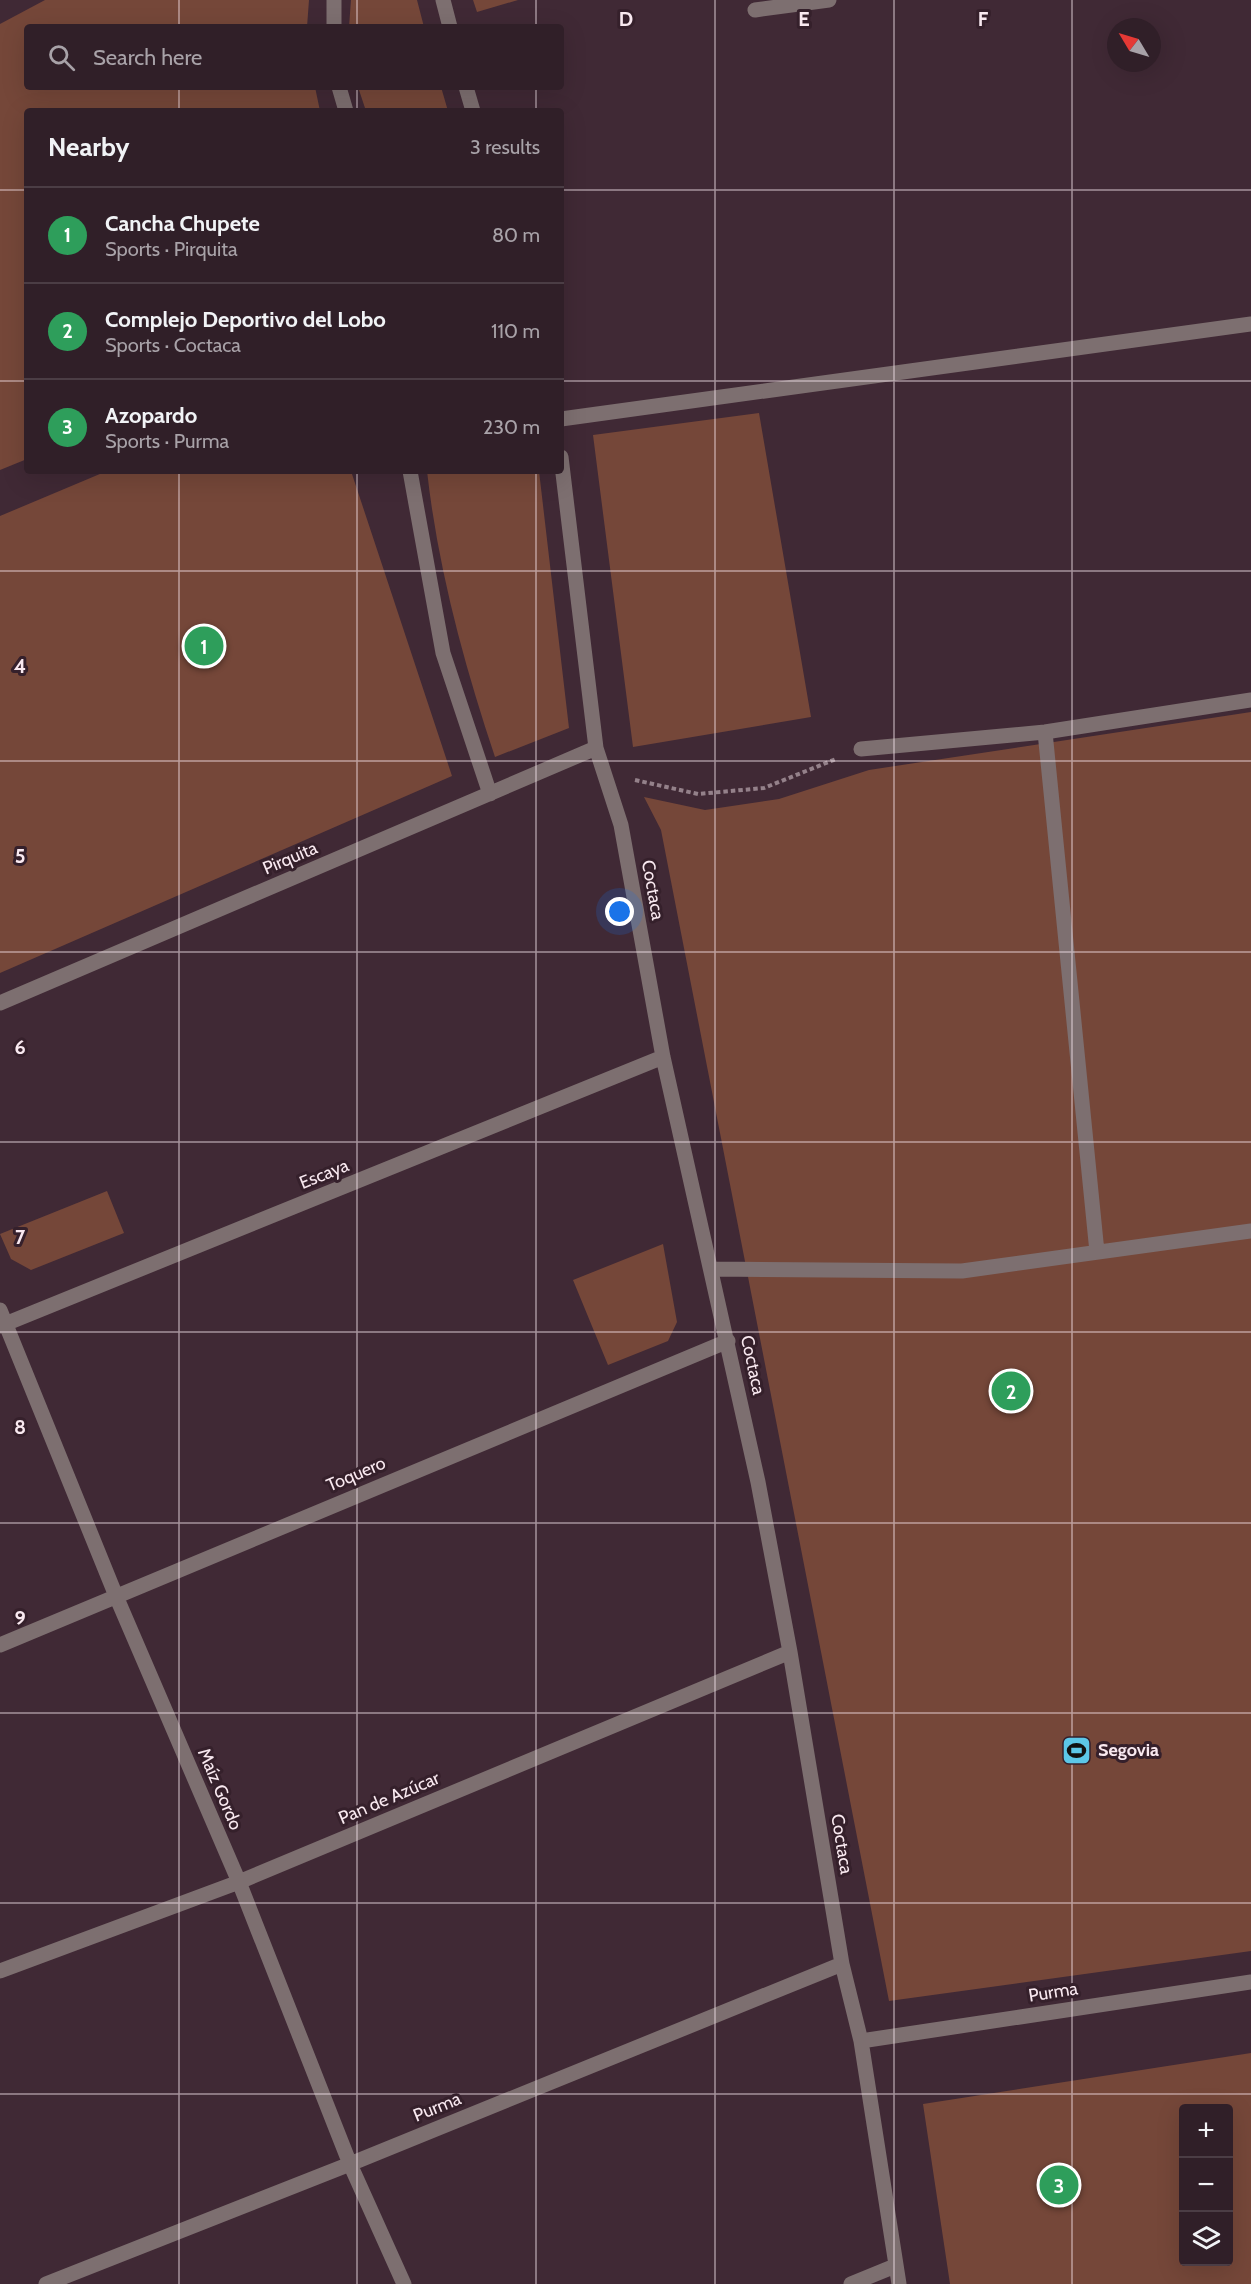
<!DOCTYPE html>
<meta charset="utf-8">
<style>
:root{--surface:#301f28;--page:#3c2c34;--text:#f1f3f6;--muted:#a8a2a8;--line:#4b3d45;--accent:#ea580c}
body{margin:0;font-family:Cabin,sans-serif;background:var(--page);color:var(--text)}
.controls{position:absolute;right:18px;bottom:18px;display:grid;overflow:hidden;border-radius:6px;box-shadow:0 6px 24px #0002}
.controls button{width:54px;height:54px;display:grid;place-items:center;padding:0;border:0;border-bottom:2px solid var(--line);background:var(--surface);color:var(--text);font:30px sans-serif}
.compass{position:absolute;left:1107px;top:18px;width:54px;height:54px;border-radius:50%;background:var(--surface);box-shadow:0 6px 24px #0002;rotate:308deg}
.you{position:absolute;left:620px;top:912px;width:21px;height:21px;margin:-15px;border:4px solid #fff;border-radius:50%;background:#1a73e8;box-shadow:0 0 0 9px #1a73e833}
.badge{display:grid;place-items:center;width:39px;height:39px;border-radius:50%;background:var(--accent);color:#fff;font-size:20px;font-weight:700}
.pin{position:absolute;translate:-50% -50%;border:3px solid #fff;box-shadow:0 2px 6px #0006}
.list{margin:0;padding:0;list-style:none}
h2{display:flex;justify-content:space-between;align-items:center;height:78px;margin:0;padding:0 24px;font-size:26px}
h2 small{font-size:20px;font-weight:400;color:var(--muted)}
.list li{display:grid;grid-template-columns:39px 1fr auto;gap:18px;align-items:center;box-sizing:border-box;height:96px;padding:0 24px;border-top:2px solid var(--line)}
.list b{display:block;font-size:22px;white-space:nowrap}
.list p{margin:0;font-size:20px;white-space:nowrap;color:var(--muted)}
.list em{font-size:20px;font-style:normal;color:var(--muted)}
.icon{flex:none;width:33px;height:33px;fill:none;stroke:currentColor;stroke-width:2;stroke-linecap:round;stroke-linejoin:round}
.map{position:relative;flex:none;width:1251px;height:2284px;overflow:hidden}
.search{position:absolute;background:var(--surface);box-shadow:0 6px 24px #0002;left:24px;top:24px;width:540px;height:66px;display:flex;align-items:center;gap:15px;box-sizing:border-box;padding:0 21px;border-radius:6px;color:var(--muted);font-size:22px}
.panel{position:absolute;background:var(--surface);box-shadow:0 6px 24px #0002;left:24px;top:108px;width:540px;height:366px;border-radius:6px}
.map>svg:first-child{display:block}
</style>
<div class="map">
<svg width="1251" height="2284" viewBox="0 0 1251 2284">
<rect width="100%" height="100%" fill="#402935"/>
<!-- green -->
<path fill="#754739" fill-rule="evenodd" d="M45 0H309L307 27H27V87H315L320 111H27V459L0 470V24Z
M351 0H417L424 27H349Z
M473 0H518L477 12Z
M358 87H441L448 111H366Z
M759 413 811 717 633 747 593 435Z
M107 471H351L452 776 0 973V516Z
M427 471H539L569 728 495 757C464 664 438 569 427 471Z
M1251 712V1951L889 2001 661 830 644 797 705 810 779 799 869 770Z
M107 1191 124 1233 31 1270 11 1259 0 1234Z
M663 1244 677 1322 668 1341 608 1365 573 1280Z
M1251 2053V2284H950L923 2104ZM1184 2108H1228V2262H1184Z"/>
<g fill="none" stroke-linecap="round" stroke-linejoin="round">
<!-- path -->
<path stroke="#94818a" stroke-width="4" stroke-dasharray="4.5 3" stroke-linecap="butt" d="M635 780 698 794 764 788 836 759"/>
<!-- minor -->
<path stroke="#7d6f70" stroke-width="15" d="M443 0 450 27
M755 10 829 0
M334 27V0
M339 87 346 111
M466 87 473 111
M561 419 1251 324
M561 457 596 748 621 825 663 1057 758 1482 790 1652 842 1964 861 2041 899 2284
M410 471 443 653 490 794
M1045 732 1097 1252
M861 749 1045 732 1251 700
M0 1003 596 748
M712 1269 962 1271 1251 1231
M0 1310 116 1596 239 1882 350 2164 404 2284
M0 1326 663 1057
M0 1645 728 1341
M0 1971 239 1882 790 1652
M861 2041 1251 1982
M46 2284 350 2164 842 1964
M851 2284 895 2266"/>
</g>
<!-- grid -->
<path fill="none" stroke="#f9e9f0" stroke-width="1.5" stroke-opacity="0.55" d="M179 0V27M357 0V27M536 0V27M715 0V2284M894 0V2284M1072 0V2284M179 87V111M357 87V111M536 87V111M0 190H27M561 190H1251M0 381H27M561 381H1251M179 471V2284M357 471V2284M536 471V2284M0 571H1251M0 761H1251M0 952H1251M0 1142H1251M0 1332H1251M0 1523H1251M0 1713H1251M0 1903H1251M0 2094H1251"/>
<!-- icons -->
<defs>
<symbol id="stadium-square" viewBox="-11 -11 22 22"><rect x="-9" y="-9" width="18" height="18" rx="4" fill="#5cc7e8" stroke="#35202b"/><path d="M0-5a6.5 5 0 1 0 0 10a6.5 5 0 1 0 0-10ZM-3.5-1.8h7v3.6h-7Z" fill="#111"/></symbol>
</defs>
<g fill-rule="evenodd">
<use href="#stadium-square" x="1060" y="1734" width="33" height="33"/>
</g>
<g text-anchor="middle" stroke-width="6" stroke-linejoin="round" paint-order="stroke">
<!-- street labels -->
<g font-size="18" fill="#f9e9f0" stroke="#35202b">
<text transform="translate(290 858) rotate(-23)" y="6">Pirquita</text>
<text transform="translate(653 890) rotate(80)" y="6">Coctaca</text>
<text transform="translate(324 1174) rotate(-22)" y="6">Escaya</text>
<text transform="translate(753 1365) rotate(78)" y="6">Coctaca</text>
<text transform="translate(356 1474) rotate(-23)" y="6">Toquero</text>
<text transform="translate(220 1789) rotate(67)" y="6">Maíz Gordo</text>
<text transform="translate(389 1798) rotate(-23)" y="6">Pan de Azúcar</text>
<text transform="translate(842 1844) rotate(81)" y="6">Coctaca</text>
<text transform="translate(1053 1992) rotate(-9)" y="6">Purma</text>
<text transform="translate(437 2107) rotate(-22)" y="6">Purma</text>
</g>
<!-- poi labels -->
<g font-size="18" font-weight="bold" fill="#f9e9f0" stroke="#35202b" text-anchor="start">
<text x="1098" y="1756">Segovia</text>
</g>
</g>
<g font-size="20" text-anchor="middle" font-weight="bold" fill="#f9e9f0" stroke="#35202b" stroke-width="6" stroke-linejoin="round" paint-order="stroke">
<text x="626" y="26">D</text>
<text x="804" y="26">E</text>
<text x="983" y="26">F</text>
<text x="20" y="673">4</text>
<text x="20" y="863">5</text>
<text x="20" y="1054">6</text>
<text x="20" y="1244">7</text>
<text x="20" y="1434">8</text>
<text x="20" y="1625">9</text>
</g>
</svg>
<div class="controls">
<button>+</button>
<button>−</button>
<button><svg class="icon" aria-label="layers" viewBox="0 0 24 24"><path d="M12 4l9 5-9 5-9-5zM3 14l9 5 9-5"/></svg></button>
</div>
<svg class="compass" viewBox="-18 -18 36 36"><path d="M0-13l5 13h-10z" fill="#e53935"/><path d="M0 13l5-13h-10z" fill="#a8a2a8"/></svg>
<div class="you"></div>
<div class="pin badge" style="left:204px;top:646px;background:#2e9e5b">1</div>
<div class="pin badge" style="left:1011px;top:1391px;background:#2e9e5b">2</div>
<div class="pin badge" style="left:1059px;top:2185px;background:#2e9e5b">3</div>
<div class="search"><svg class="icon" aria-label="search" viewBox="0 0 24 24"><circle cx="10" cy="10" r="6"/><path d="M15 15l6 6"/></svg>Search here</div>
<section class="panel">
<h2>Nearby<small>3 results</small></h2>
<ul class="list">
<li><span class="badge" style="background:#2e9e5b">1</span><div><b>Cancha Chupete</b><p>Sports · Pirquita</p></div><em>80 m</em></li>
<li><span class="badge" style="background:#2e9e5b">2</span><div><b>Complejo Deportivo del Lobo</b><p>Sports · Coctaca</p></div><em>110 m</em></li>
<li><span class="badge" style="background:#2e9e5b">3</span><div><b>Azopardo</b><p>Sports · Purma</p></div><em>230 m</em></li>
</ul>
</section>
</div>
